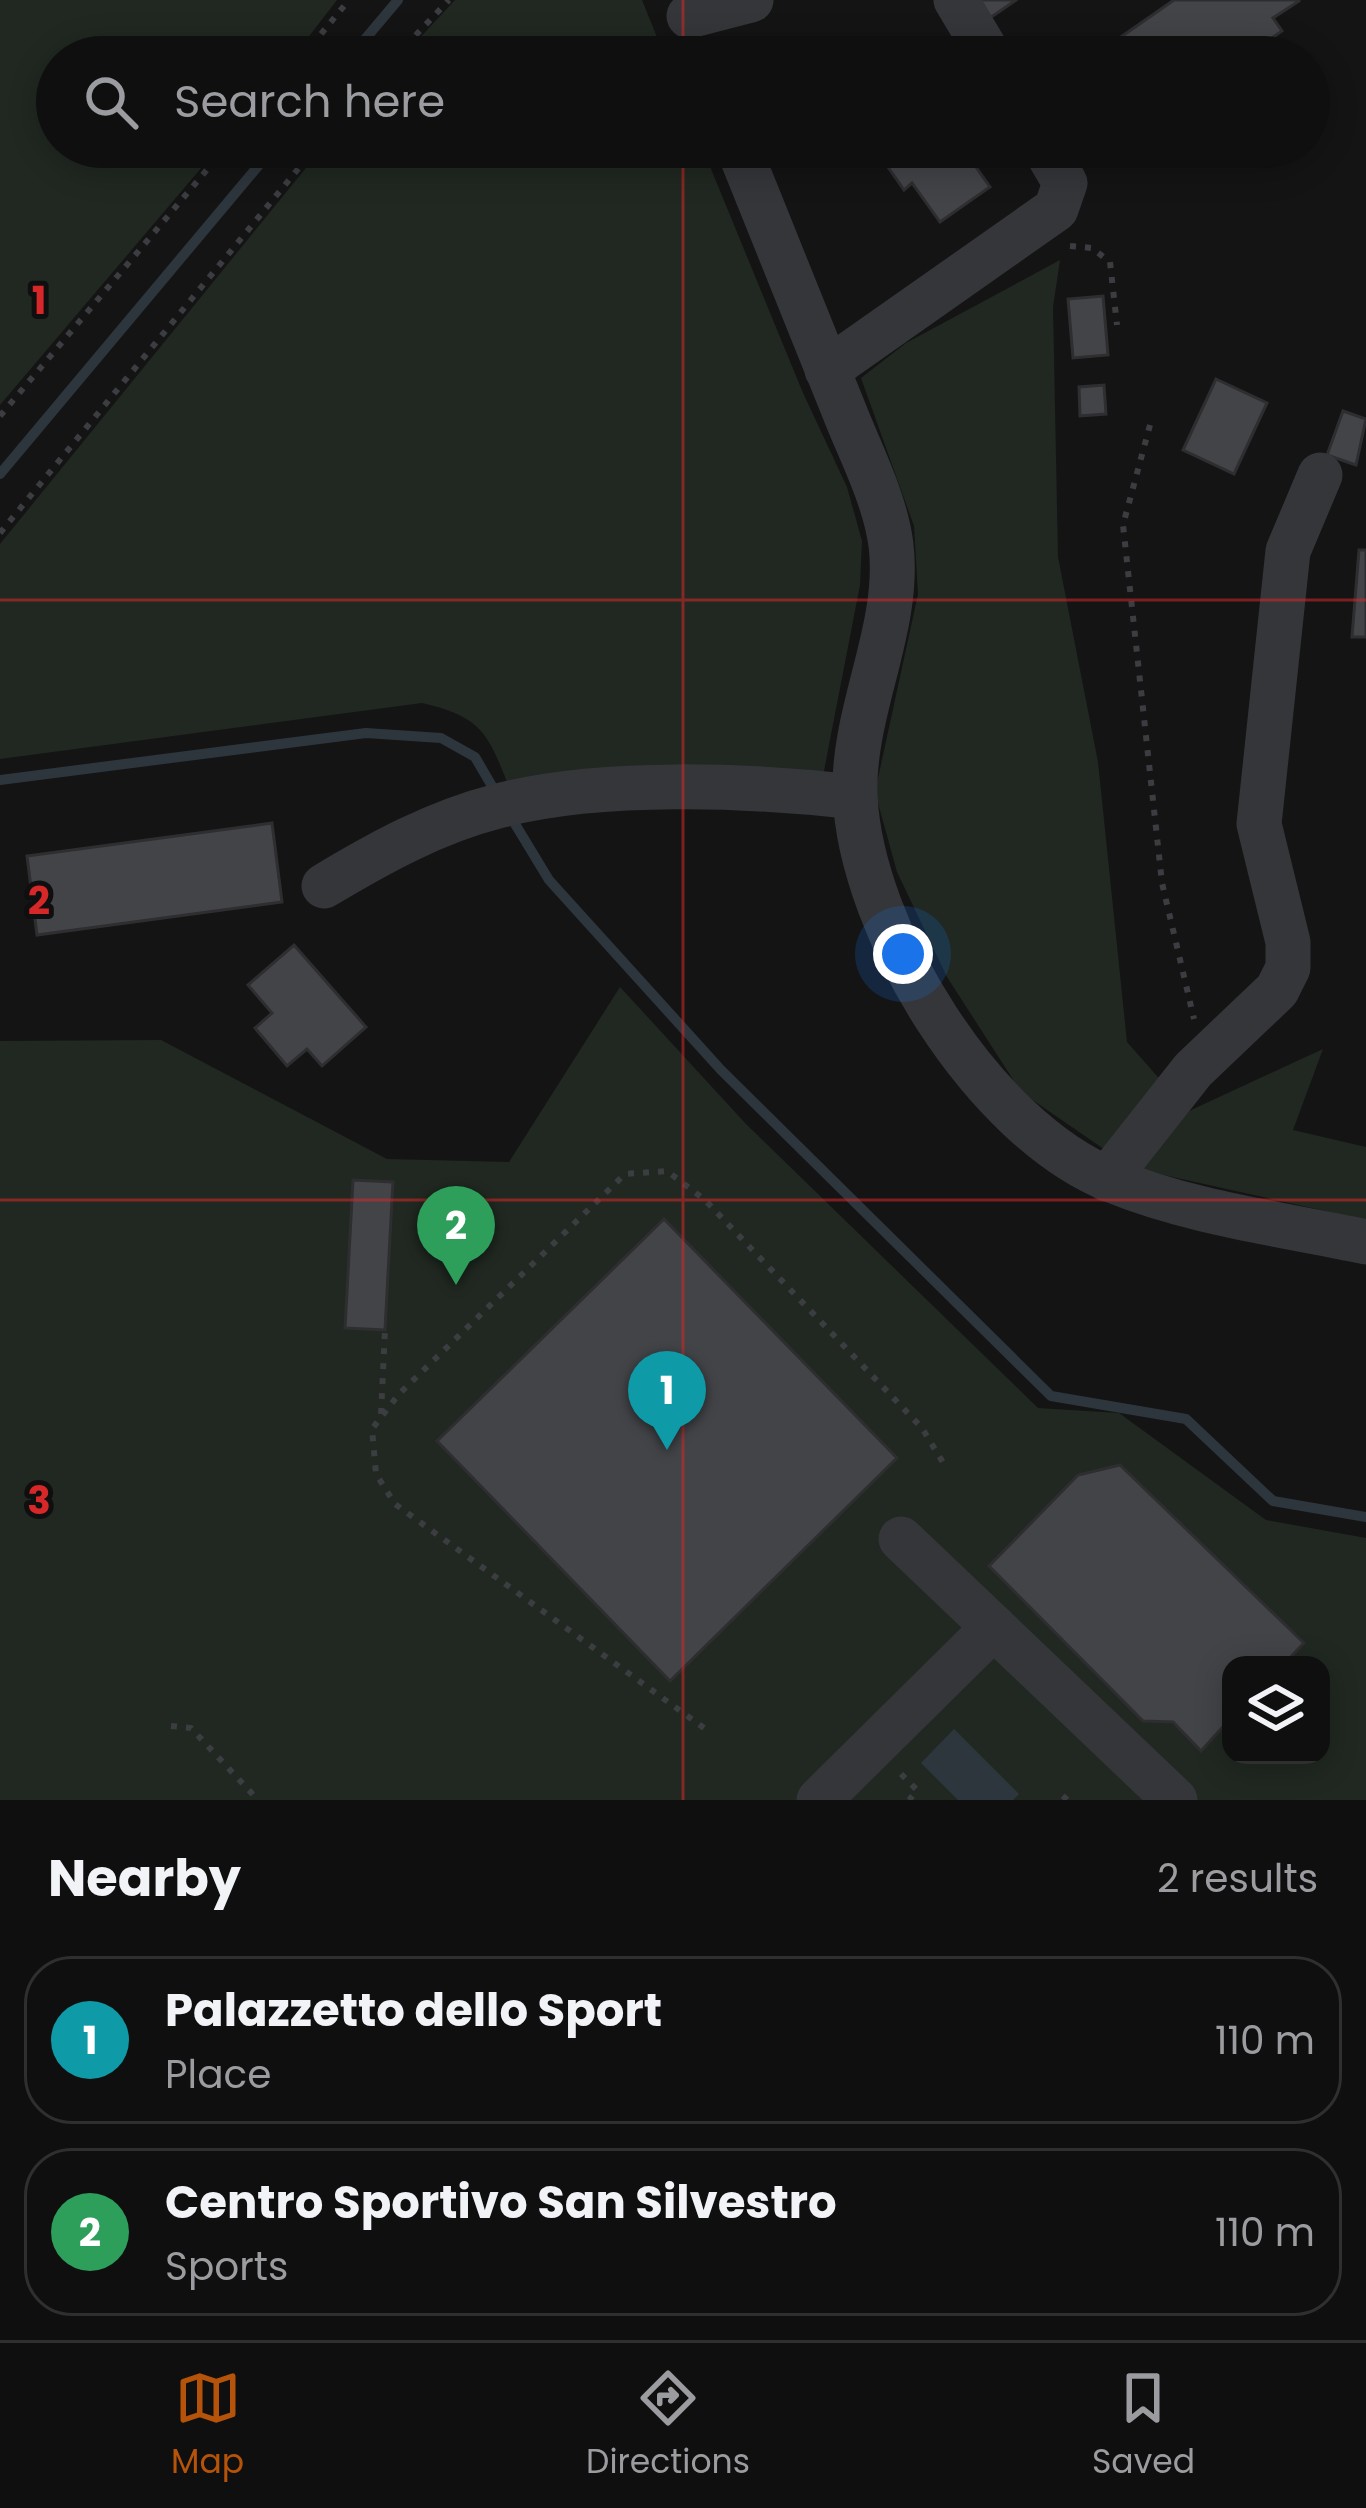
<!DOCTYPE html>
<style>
:root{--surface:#0f0f10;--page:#1d1d1e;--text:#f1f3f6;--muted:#9b9c9f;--line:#2f2f30;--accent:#b45309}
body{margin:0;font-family:Poppins,sans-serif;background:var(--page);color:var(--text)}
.controls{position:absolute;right:36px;bottom:36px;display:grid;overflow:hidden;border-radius:24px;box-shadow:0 6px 30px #0003}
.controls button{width:108px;height:108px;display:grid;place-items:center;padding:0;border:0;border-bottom:3px solid var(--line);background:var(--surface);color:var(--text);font:60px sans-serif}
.you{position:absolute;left:903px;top:954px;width:42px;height:42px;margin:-30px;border:9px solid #fff;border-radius:50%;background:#1a73e8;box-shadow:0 0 0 18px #1a73e833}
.badge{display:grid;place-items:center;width:78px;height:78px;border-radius:50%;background:var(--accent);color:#fff;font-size:39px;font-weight:700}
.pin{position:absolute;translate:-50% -99px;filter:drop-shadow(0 3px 6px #0008)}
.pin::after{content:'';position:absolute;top:63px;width:42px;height:36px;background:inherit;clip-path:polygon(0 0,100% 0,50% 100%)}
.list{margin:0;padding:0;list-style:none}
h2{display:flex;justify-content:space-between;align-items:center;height:156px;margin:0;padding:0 48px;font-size:51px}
h2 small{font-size:39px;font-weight:400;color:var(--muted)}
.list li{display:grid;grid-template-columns:78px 1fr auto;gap:36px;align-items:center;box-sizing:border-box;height:168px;margin:0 24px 24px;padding:0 24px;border:3px solid var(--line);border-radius:48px}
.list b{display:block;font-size:45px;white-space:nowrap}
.list p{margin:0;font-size:39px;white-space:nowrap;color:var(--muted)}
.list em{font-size:39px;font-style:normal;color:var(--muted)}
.icon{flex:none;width:66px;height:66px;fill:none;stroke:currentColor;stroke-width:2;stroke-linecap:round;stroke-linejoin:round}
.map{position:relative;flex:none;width:1366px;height:1800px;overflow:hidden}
.search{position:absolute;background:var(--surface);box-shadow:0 6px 30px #0003;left:36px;right:36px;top:36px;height:132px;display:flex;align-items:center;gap:30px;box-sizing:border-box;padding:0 42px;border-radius:66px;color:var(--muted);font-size:45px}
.sheet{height:540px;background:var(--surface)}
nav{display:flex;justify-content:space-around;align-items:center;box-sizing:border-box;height:168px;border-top:3px solid var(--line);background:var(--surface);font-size:33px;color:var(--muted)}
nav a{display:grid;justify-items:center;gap:6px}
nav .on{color:var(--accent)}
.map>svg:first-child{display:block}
</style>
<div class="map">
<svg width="1366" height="1800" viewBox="0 0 1366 1800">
<rect width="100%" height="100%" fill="#141415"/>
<!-- green -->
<path fill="#202821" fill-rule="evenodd" d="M0 0H337L293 57H57V147H219L0 405Z
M455 0H642L665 57H402Z
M323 147H702L803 393 847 487 862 541 860 585 823 776 510 790C489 736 484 717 422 703L0 759V544Z
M1060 260 1053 307 1058 557 1098 762 1127 1042 1165 1085 1111 1154 1021 1092 947 977 897 872 875 792 918 594 914 526 861 378 906 343Z
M620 987 746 1124 1038 1408 1119 1413 1266 1520 1366 1538V1800H0V1041L161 1040 387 1159 509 1162ZM1231 1665H1321V1755H1231Z
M1323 1049 1293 1130 1366 1147V1220L1141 1170 1189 1111Z"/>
<!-- water -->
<path fill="#2e363d" d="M954 1729 1019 1794 1013 1800H958L921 1763Z"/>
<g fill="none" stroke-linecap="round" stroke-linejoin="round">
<!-- stream -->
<path stroke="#2e363d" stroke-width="10" d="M350 57 398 0
M0 474 274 147
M0 780 366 733 441 738 475 757 496 793
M509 814 549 880 721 1070 1051 1396 1186 1419 1273 1501 1366 1517"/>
</g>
<!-- building -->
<path fill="#434448" stroke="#2e2e31" stroke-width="3" d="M977 0H1016L990 18Z
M1174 0H1299V1L1273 18 1282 31 1245 57H1092Z
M874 147H962L990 187 940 222 912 183 904 190Z
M1103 296 1108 355 1073 358 1068 299Z
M1216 379 1267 403 1234 474 1183 450Z
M1104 385 1106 414 1080 416 1079 387Z
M1343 411 1366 419 1356 465 1327 455Z
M1359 550H1366V637H1352Z
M272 823 282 902 37 935 27 856Z
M294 945 366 1027 322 1066 307 1049 287 1066 255 1028 272 1013 248 985Z
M353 1180 393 1182 385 1330 345 1328Z
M664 1219 897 1458 670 1681 437 1441Z
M1120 1465 1304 1643 1283 1665H1231V1718L1201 1751 1173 1722 1143 1721 989 1566 1078 1475Z"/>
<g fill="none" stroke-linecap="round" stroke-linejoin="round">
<!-- path -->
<path stroke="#3b3d41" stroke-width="6" stroke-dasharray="6 9" stroke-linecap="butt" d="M302 57 349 0
M395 57 449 0
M1070 246 1092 248 1110 262 1117 325
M0 416 226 147
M1150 425 1123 525 1162 883 1194 1019
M0 533 316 147
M381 1414 385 1330
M171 1726 191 1728 258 1800
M704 1728 395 1504 376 1474 372 1429 399 1394 625 1174 667 1171 705 1200 922 1428 947 1469
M901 1774 917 1790 909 1800
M1063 1800 1069 1793"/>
<!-- minor -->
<path stroke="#35363a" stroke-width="45" d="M956 0 990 57
M689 16 751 0
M738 147C773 234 808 321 843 408 860 452 885 498 891 545 901 628 852 711 855 795 861 931 983 1128 1111 1180 1191 1213 1281 1224 1366 1242
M827 370 1056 209 1065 183 1044 147
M324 886C379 853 435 822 498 806 600 779 751 785 855 797
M1107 1179 1193 1070 1277 990 1288 968V942L1259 824 1288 551 1320 475
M901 1539 1175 1800
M819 1800 994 1627"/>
</g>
<!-- grid -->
<path fill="none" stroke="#d62828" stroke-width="3" stroke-opacity="0.55" d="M683 0V57M683 147V1800M0 600H1366M0 1200H1366"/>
<g font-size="39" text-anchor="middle" font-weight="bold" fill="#d62828" stroke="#0f0f10" stroke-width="10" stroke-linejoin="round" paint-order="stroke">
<text x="39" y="314">1</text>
<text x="39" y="914">2</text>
<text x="39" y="1514">3</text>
</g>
</svg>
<div class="controls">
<button><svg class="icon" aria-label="layers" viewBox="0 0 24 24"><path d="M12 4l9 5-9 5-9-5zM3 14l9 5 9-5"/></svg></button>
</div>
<div class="you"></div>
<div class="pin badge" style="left:667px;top:1450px;background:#0f9aa8">1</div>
<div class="pin badge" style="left:456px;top:1285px;background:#2e9e5b">2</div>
<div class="search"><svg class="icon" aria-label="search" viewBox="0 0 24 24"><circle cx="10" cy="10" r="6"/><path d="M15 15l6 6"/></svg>Search here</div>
</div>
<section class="sheet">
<h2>Nearby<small>2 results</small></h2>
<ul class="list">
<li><span class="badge" style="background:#0f9aa8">1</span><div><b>Palazzetto dello Sport</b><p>Place</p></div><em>110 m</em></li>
<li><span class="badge" style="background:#2e9e5b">2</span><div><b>Centro Sportivo San Silvestro</b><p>Sports</p></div><em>110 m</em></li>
</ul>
</section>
<nav>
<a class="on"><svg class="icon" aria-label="map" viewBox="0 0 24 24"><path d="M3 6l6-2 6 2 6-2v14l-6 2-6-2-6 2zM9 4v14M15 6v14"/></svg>Map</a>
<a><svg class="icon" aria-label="directions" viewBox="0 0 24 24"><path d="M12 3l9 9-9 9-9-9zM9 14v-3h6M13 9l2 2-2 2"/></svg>Directions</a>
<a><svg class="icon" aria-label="saved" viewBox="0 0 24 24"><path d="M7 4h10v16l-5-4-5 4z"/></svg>Saved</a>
</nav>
